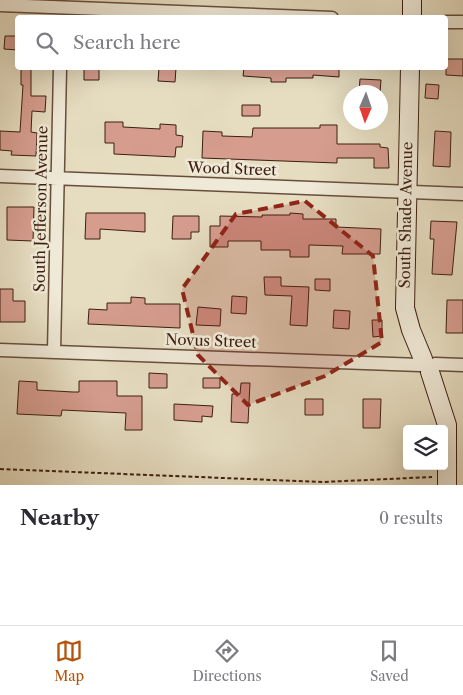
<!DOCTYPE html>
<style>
:root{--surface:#fff;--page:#f2f2f3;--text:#2b2b33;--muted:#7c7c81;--line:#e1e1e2;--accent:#b45309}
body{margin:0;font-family:"Libre Caslon Text",serif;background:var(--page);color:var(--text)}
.controls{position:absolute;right:15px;bottom:15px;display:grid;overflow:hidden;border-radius:5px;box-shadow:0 5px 20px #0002}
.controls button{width:45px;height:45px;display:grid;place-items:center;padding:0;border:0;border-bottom:1px solid var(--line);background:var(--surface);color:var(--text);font:25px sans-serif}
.compass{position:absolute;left:343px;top:85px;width:45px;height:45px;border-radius:50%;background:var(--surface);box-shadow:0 5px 20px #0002;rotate:182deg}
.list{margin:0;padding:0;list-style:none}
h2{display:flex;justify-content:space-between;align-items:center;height:65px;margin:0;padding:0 20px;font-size:21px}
h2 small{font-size:16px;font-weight:400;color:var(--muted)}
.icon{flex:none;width:28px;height:28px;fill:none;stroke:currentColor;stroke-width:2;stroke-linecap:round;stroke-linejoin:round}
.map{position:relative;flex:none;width:463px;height:485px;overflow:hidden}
.search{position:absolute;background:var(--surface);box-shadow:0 5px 20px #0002;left:15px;right:15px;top:15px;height:55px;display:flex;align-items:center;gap:12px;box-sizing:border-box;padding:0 18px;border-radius:5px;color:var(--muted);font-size:19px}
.sheet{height:140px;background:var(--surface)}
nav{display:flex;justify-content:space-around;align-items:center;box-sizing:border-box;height:70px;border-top:1px solid var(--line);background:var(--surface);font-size:14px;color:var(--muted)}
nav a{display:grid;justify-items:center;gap:2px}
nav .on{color:var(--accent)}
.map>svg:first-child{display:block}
</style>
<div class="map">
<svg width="463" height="485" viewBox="0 0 463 485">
<rect width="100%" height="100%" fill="#e6ddc1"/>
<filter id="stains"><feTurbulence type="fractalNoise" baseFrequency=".004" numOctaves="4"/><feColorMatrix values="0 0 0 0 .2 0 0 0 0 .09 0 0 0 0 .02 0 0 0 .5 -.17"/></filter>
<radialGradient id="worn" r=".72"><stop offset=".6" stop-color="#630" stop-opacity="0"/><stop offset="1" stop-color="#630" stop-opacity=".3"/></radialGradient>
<!-- building -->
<path fill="#d69d8f" stroke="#3d1e0f" d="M5 36H18V50L4 49Z
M446 59H463V76L446 75Z
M84 68H99V80H84Z
M159 68H176L175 82 158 81Z
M244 68H339V77L313 75V78H286V82H271V78L243 76Z
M21 69H31V96H46L45 112 32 111 31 132 37 133 36 156 11 155 12 151 0 150V131L20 132 23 85H21Z
M360 79 381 80 380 92H359Z
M426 84 439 85 438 99 425 98Z
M242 105H260V116H242Z
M105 122H123V127L160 129V124L176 125V135L183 136 182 147H176L175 157 114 154V143H105Z
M320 125H337V144H380V147L388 148 389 168H374V158H337V163L202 158 203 131 222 132V136L252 137 253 128H320Z
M435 131 451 132 450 167 433 166Z
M7 207H34L33 241 7 240Z
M86 213H145V232L100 229V239H85Z
M290 213 303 214V219H336V227L381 229 380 254H342L343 246 309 245V257H290V250H261V241H228V247H210V226H220V216L262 217V215H290Z
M173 216H199V232H191V239H172Z
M431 221 457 222 452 275 432 274 434 239H430Z
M264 277H281V286L309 287 307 326 290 325 292 296 265 295Z
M315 279H330V291L315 290Z
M0 289H13V301H25V322H0Z
M232 296 247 297 246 314 231 313Z
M131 297 145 298V304H180V328L88 324 89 309 107 310V303H131Z
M447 300H463V333H446Z
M198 307 221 309 220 326 196 325Z
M334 310 350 311 349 329 333 328Z
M372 320H382V336L373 337Z
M149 373 167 374V388H149Z
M203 378H220V388H203Z
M19 381 37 382V390L73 392H79V381H117V396H142V430H125L126 413 62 410 61 416 17 414Z
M241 383H250L248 423 231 422 232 394H240Z
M305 399H323V415H305Z
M363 399H381L380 428H363Z
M174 404 213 406 212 417 202 416V422L174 420Z"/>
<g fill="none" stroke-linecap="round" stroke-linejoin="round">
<defs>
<path id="street" d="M0 5 332 18
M446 22H463
M0 176 463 194
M0 350 420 365
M54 352 60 68
M435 364 463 365"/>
<path id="secondary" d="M412 18V0
M410 68 405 308 411 330 423 359
M430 372 447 425V485"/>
</defs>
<!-- street casing -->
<use href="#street" stroke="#674e3c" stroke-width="15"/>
<!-- secondary casing -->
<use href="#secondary" stroke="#3d1e0f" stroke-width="20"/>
<!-- path -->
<path stroke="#3d1e0f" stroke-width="2" stroke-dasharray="4 2.5" stroke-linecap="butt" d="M0 469 323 482 432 477"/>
<!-- street -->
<use href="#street" stroke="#efe9d7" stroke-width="12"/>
<!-- secondary -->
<use href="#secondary" stroke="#efe9d7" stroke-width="18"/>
</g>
<!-- marked area -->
<path fill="#8f2418" fill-opacity="0.2" stroke="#8f2418" stroke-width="4" stroke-dasharray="10 6" stroke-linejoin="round" d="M305 201 373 256 382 342 325 376 248 405 198 355 182 289 236 214Z"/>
<g text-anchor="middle" stroke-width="5" stroke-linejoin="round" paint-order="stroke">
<!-- street labels -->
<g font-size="15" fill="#3d1e0f" stroke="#efe9d7">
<text transform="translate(232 169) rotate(2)" y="5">Wood Street</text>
<text transform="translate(41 209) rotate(-89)" y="5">South Jefferson Avenue</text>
<text transform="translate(406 215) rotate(-89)" y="5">South Shade Avenue</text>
<text transform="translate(211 341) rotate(2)" y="5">Novus Street</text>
</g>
</g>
<rect width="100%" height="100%" filter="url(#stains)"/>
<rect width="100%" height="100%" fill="url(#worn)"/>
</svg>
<div class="controls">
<button><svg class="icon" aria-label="layers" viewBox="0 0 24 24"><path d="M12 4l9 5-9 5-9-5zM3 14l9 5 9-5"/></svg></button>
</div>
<svg class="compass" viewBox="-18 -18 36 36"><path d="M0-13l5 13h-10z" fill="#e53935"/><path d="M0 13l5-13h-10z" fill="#7c7c81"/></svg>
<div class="search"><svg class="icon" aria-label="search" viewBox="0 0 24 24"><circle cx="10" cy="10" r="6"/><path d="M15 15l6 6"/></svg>Search here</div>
</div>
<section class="sheet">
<h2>Nearby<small>0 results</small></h2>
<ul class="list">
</ul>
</section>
<nav>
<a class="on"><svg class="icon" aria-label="map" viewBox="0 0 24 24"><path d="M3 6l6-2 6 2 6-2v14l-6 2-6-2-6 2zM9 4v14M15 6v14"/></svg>Map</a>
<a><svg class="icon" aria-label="directions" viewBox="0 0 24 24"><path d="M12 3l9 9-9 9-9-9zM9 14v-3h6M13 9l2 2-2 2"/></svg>Directions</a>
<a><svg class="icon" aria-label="saved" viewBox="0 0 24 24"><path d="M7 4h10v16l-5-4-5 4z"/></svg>Saved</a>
</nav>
